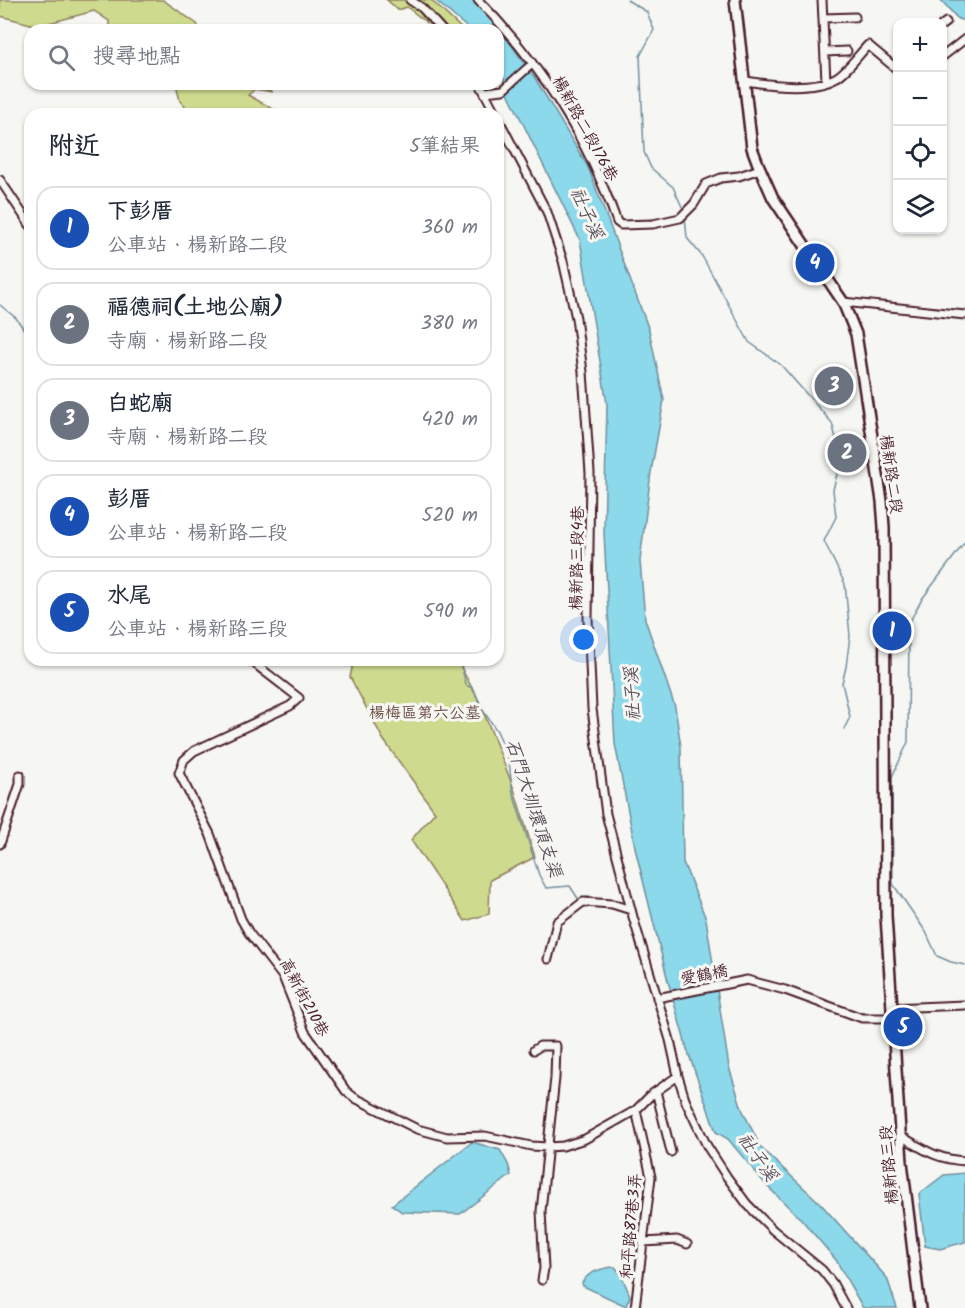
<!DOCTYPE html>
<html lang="zh-TW">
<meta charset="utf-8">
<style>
:root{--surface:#fff;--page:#f2f2f3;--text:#1f2937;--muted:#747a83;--line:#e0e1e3;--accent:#d93025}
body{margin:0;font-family:Kalam,"LXGW WenKai TC",sans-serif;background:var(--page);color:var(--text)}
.controls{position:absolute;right:18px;top:18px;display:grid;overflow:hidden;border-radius:12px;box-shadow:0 2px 4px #0004}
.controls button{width:54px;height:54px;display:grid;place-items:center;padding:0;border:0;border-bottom:2px solid var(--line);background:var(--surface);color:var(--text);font:30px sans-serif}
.you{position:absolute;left:584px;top:640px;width:21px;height:21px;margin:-15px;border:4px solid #fff;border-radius:50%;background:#1a73e8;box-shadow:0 0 0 9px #1a73e833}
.badge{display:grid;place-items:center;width:39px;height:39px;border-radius:50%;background:var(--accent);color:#fff;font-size:20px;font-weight:700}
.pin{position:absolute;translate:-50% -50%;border:3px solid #fff;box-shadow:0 2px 6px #0006}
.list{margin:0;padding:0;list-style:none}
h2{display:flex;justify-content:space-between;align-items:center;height:78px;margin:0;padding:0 24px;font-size:26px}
h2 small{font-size:20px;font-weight:400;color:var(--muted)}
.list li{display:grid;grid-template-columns:39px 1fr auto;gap:18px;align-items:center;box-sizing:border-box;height:84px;margin:0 12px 12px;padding:0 12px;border:2px solid var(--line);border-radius:18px}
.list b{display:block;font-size:22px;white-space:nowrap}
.list p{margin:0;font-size:20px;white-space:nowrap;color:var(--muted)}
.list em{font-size:20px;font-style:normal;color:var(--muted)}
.icon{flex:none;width:33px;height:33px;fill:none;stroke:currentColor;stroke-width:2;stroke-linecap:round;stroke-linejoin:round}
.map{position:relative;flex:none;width:965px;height:1308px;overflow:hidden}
.search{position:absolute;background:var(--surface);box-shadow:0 2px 4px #0004;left:24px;top:24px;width:480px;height:66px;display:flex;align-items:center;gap:15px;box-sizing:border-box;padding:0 21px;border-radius:18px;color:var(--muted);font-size:22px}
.panel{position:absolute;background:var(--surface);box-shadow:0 2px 4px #0004;left:24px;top:108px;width:480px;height:558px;border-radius:18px}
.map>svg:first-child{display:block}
</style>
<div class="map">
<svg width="965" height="1308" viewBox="0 0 965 1308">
<rect width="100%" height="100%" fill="#f6f6f2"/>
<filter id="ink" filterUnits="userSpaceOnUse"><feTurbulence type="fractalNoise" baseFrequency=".0167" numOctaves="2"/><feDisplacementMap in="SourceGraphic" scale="12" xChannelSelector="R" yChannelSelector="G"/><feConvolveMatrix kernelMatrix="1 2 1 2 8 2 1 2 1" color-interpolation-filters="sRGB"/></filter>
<g filter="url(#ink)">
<!-- green -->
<path fill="#ceda8d" stroke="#8c7c5c" stroke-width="1.5" d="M0 0H163L197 24 200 30H109V21L94 11 38 26 0 16Z
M387 0H431L463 30H436L407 7 398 10Z
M176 84H257L273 92 255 89 248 95 282 114H191L180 101Z
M354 660H457L480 703 514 789 535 857 490 880 489 914 465 921 411 840 435 812 383 739 350 677Z"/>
<!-- water -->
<path fill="#8bd9ea" stroke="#718f9e" stroke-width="1.5" d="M435 0H473L492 18 535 78 588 167 649 330 664 400 651 472 640 561 645 619 675 707 681 747 683 862 706 919 729 1067 742 1109 761 1148 820 1203 887 1278 897 1308H863L836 1260 801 1219 767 1186 728 1139 716 1132 687 1049 668 981 636 852 615 744 604 533 607 404 580 240 509 95 504 79 498 70V30H470Z
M941 0H965V21L958 19Z
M472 1142 500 1150 508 1164 511 1175 460 1214 402 1212 392 1205Z
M965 1173V1242L940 1249 925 1246 919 1194 944 1175Z
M615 1267 621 1274 630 1296 626 1306 583 1286 582 1283C588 1271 603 1268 615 1267Z"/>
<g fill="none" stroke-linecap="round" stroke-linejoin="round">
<!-- stream -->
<path stroke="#718f9e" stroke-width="1.5" d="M627 0 647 12 654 30 640 56 644 152 651 168 673 187 684 211
M685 216 687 238 702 256 749 342 781 365 832 423 841 458 833 490 836 517 824 541 845 584 850 636 846 667 842 683 850 717 844 729
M0 305 16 318 30 338
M965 542 922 599 909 623 908 742 892 777 893 884 926 932 937 956 951 962 965 965
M460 660 466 685 474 689 482 709 497 731 508 755 513 793 539 875 546 888 570 886 579 900 587 897 606 900"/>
<defs>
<path id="minor" d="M410 0 422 8 442 30
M478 0C540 62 588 140 617 222L621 225 653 224 680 218 694 204 706 184 721 178 739 176 760 169
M822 0 826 81
M823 18 855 17
M942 25 946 22
M825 52 847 51
M942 57 965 39
M746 81C770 85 813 90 835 78 845 74 860 53 868 45L898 70
M480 84 496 114
M485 92 503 90 532 64
M498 118 547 212 563 261 576 318 583 372 590 473 588 618 592 709 606 814 633 917 670 1040 678 1076 686 1102 707 1146 727 1177 747 1204 773 1230 822 1270 833 1284 846 1308
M0 180 30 225
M843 302 965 315
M250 660 299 698 290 706 194 751 184 760 179 773 210 834 241 919 249 933 283 977 305 1032 346 1091 355 1098 417 1129 447 1137 485 1136 531 1146 548 1147 563 1146 585 1139 636 1110 652 1094 678 1076
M0 844 20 784V775
M548 959 557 922 583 902 612 904 631 910
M657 998 747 980 785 990 862 1018H892
M891 1008 965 1005
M534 1050 540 1046H556L555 1078 541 1211 544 1269 542 1280
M656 1091 671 1152
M901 1136C925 1150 936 1159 965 1161
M644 1242 677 1240 687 1244
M635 1308 651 1177 636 1110"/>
<path id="secondary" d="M735 0 752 148 758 164 773 198 843 302 856 334 882 501 884 527 886 916 902 1162 920 1308"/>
</defs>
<!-- minor casing -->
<use href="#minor" stroke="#4a1f2b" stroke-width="11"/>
<!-- secondary casing -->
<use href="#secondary" stroke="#4a1f2b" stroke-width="14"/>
<!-- minor -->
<use href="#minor" stroke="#f6f6f2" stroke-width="7"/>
<!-- secondary -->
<use href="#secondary" stroke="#f6f6f2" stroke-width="9"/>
</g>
</g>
<g text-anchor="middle" stroke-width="6" stroke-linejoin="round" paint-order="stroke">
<!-- street labels -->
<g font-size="16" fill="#4a1f2b" stroke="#f6f6f2">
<text transform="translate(586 128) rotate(61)" y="6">楊新路二段176巷</text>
<text transform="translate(892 474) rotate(82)" y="6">楊新路二段</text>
<text transform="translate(576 558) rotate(-89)" y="6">楊新路三段4巷</text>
<text transform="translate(704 974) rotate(-11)" y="6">愛鶴橋</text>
<text transform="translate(305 997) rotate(62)" y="6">高新街210巷</text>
<text transform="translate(888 1165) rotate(-95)" y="6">楊新路三段</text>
<text transform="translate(630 1226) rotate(-85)" y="6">和平路87巷3弄</text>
</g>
<!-- park labels -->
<g font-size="16" fill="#6b4e44" stroke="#f6f6f2">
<text x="425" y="718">楊梅區第六公墓</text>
</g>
<!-- water labels -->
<g font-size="18" font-style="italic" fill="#5a4e5b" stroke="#f6f6f2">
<text transform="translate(587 213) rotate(66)" y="6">社子溪</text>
<text transform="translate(632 694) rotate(-93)" y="6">社子溪</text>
<text transform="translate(534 808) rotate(72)" y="6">石門大圳環頂支渠</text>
<text transform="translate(758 1157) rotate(55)" y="6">社子溪</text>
</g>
</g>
</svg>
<div class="controls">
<button>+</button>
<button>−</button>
<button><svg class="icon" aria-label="locate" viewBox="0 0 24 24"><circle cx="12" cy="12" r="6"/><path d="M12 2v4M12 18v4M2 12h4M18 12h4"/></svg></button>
<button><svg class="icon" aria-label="layers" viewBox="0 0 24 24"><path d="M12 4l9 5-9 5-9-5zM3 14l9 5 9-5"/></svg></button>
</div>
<div class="you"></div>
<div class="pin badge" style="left:892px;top:631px;background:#1a4fb4">1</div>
<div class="pin badge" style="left:847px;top:453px;background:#6b7280">2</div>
<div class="pin badge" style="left:834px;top:386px;background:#6b7280">3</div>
<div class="pin badge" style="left:815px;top:263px;background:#1a4fb4">4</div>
<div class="pin badge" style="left:903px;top:1027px;background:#1a4fb4">5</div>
<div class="search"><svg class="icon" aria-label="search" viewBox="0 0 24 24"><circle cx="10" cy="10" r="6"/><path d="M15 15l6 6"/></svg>搜尋地點</div>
<section class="panel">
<h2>附近<small>5筆結果</small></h2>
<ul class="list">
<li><span class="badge" style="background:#1a4fb4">1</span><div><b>下彭厝</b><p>公車站 · 楊新路二段</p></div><em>360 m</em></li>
<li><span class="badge" style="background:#6b7280">2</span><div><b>福德祠(土地公廟)</b><p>寺廟 · 楊新路二段</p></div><em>380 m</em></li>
<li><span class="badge" style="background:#6b7280">3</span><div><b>白蛇廟</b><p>寺廟 · 楊新路二段</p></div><em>420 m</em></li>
<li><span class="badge" style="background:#1a4fb4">4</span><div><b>彭厝</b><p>公車站 · 楊新路二段</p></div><em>520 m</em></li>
<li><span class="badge" style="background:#1a4fb4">5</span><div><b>水尾</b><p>公車站 · 楊新路三段</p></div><em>590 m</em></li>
</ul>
</section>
</div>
